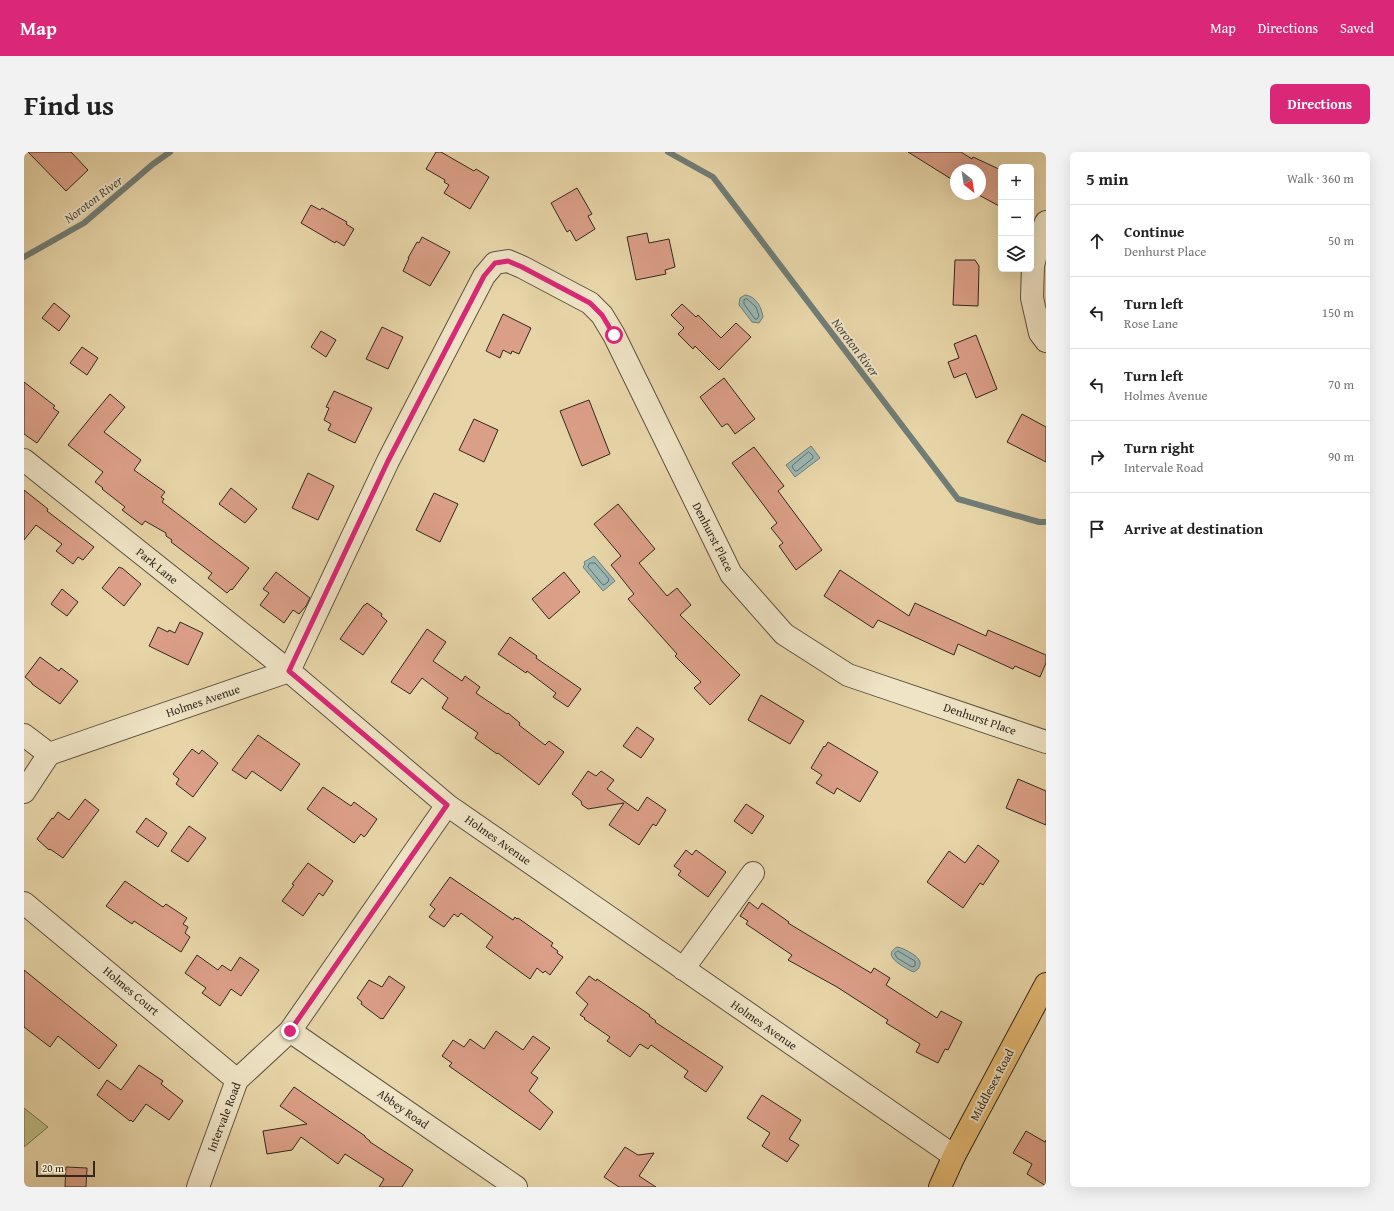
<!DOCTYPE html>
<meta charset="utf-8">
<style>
:root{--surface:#fff;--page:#f2f2f2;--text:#222;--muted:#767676;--line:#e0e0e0;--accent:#db2777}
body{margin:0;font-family:"Gentium Book Plus",serif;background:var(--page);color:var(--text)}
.controls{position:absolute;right:12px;top:12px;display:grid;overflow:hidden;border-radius:6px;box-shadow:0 4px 16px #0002}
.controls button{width:36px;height:36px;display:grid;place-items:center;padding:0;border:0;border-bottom:1px solid var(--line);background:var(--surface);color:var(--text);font:20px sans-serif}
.compass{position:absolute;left:926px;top:12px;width:36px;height:36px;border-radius:50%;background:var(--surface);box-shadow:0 4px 16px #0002;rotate:150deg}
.scale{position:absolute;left:12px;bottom:10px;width:59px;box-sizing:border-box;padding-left:4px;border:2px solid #32281e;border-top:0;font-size:11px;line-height:14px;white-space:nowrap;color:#32281e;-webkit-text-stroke:3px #efe4c6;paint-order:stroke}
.stop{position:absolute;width:12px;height:12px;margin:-9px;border:3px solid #db2777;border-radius:50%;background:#fff}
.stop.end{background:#db2777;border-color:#fff;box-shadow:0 1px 4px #0008}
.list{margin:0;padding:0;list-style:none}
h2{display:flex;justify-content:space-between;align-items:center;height:52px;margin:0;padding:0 16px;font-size:17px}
h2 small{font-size:13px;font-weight:400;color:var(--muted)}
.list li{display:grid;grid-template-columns:26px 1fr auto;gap:12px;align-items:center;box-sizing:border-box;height:72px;padding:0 16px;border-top:1px solid var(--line)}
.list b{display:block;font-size:15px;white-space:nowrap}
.list p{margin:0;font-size:13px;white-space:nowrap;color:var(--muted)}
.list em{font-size:13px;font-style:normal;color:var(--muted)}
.icon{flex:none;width:22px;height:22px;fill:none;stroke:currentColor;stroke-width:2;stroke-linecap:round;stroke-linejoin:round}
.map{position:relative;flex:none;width:1022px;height:1035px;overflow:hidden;border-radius:6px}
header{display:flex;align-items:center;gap:24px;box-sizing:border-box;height:56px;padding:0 20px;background:var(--accent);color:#fff}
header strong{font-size:19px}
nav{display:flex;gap:22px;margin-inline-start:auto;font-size:14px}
.intro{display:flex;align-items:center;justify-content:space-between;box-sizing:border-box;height:96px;padding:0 24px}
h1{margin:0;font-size:28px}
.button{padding:10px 18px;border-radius:6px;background:var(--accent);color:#fff;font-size:14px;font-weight:700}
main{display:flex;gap:24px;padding:0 24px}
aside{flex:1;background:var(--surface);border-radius:6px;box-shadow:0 4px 16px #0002}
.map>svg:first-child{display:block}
</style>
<header>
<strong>Map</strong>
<nav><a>Map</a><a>Directions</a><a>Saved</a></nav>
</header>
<div class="intro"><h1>Find us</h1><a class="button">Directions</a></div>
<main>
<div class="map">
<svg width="1022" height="1035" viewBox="0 0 1022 1035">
<rect width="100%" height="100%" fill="#e7d5a8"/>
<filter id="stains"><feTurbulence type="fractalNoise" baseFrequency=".005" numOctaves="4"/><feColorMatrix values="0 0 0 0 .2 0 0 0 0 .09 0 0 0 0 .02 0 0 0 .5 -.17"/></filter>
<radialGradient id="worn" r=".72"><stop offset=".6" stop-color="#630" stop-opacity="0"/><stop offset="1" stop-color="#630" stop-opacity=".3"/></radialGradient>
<!-- green -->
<path fill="#bcbb83" stroke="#777250" d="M0 956 24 975 0 995Z"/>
<!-- water -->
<path fill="#9ab6b2" stroke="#707d77" d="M721 143C732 144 738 156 739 165L735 171 728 170 715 153 716 146Z
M787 294 796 306 771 325 762 313Z
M570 404 591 429 579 439 559 415 561 412 560 410Z
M873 795C877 795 893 803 895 808 897 811 896 814 894 817L890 820 887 819C879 814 857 804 873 795Z"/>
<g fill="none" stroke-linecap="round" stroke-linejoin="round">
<!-- shore -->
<path stroke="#666f68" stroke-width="1" d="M723 147 732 155 735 164 733 167H731L720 152V148Z
M785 300 789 304V306L773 319H771L768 315 769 313Z
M566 411H571L585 427 584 430 580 433 578 432 564 415Z
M874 799 891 809V814L888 815 873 806 871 802Z"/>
<!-- stream -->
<path stroke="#707d77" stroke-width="6" d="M644 0 689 25 934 347 1015 370H1022
M0 105 60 71 129 12 146 0"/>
</g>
<!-- building -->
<path fill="#db9f87" stroke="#32281e" d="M4 0H47L64 18 42 39Z
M412 0H417L450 19 452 17 465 25 446 57 420 41 425 33 420 30 421 28 402 17Z
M884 0H937L948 7 949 5 977 18V55L953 42H956V18H932V30Z
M553 36 568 62 564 64 571 77 552 89 546 78 543 80 527 51Z
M287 53 296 58 298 56 314 65 323 70 322 72 330 77 320 94 312 89 311 91 277 71Z
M623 81 625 91 645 87 651 115 641 118 642 122 612 128 603 85Z
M398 85 426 100 406 134 379 119 385 106H384L393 90 395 91Z
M931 108H951L955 114 954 154 929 153Z
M30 151 46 164 35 179 18 166Z
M658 152 672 165 674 163 697 186 712 171 727 185 695 218 671 194 669 197 654 182 660 176 647 163Z
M479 162 507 176 495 202 488 199 487 202 479 198 476 206 462 199Z
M358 175 379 185 364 217 342 207Z
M297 179 312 188 302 205 287 195Z
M952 183 973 237 952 246 942 221 930 226 924 210 935 206 930 192Z
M58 195 74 206 63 223 46 211Z
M700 226 731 267 711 282 704 272H702L698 275 676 245Z
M0 230 31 254 29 256 35 260 13 291 0 282Z
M310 239 348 256 331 291 304 278 307 272 300 268 305 256 302 255Z
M86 242 101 255 80 280 117 308 110 318 141 340 137 345 140 347 138 350 225 416 208 438 207 437 203 441 184 426 188 421 147 390 148 388 142 384V381L121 369 118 373 98 358 101 355 78 337 79 336 71 330 79 320 44 293Z
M565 248 586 302 558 314 536 259Z
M998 262 1022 275V310L983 290Z
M450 267 474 278 460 310 435 298Z
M730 295 760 334 754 339 798 398 772 418 755 394 759 391 747 376 753 371 708 311Z
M284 321 310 334 294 368 268 356Z
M207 336 233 357 221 371 195 352Z
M0 338 24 357 23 359 70 395 59 408 54 405 49 412 32 399 38 392 12 373 0 388Z
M410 341 434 352 416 390 392 378Z
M594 352 631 397 615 411 643 444 653 436 667 453 656 463 716 523 686 553 670 536 677 530 651 504 653 502 604 447 610 442 587 413 597 404 570 372Z
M95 415 97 416H98L117 432 100 454 78 436Z
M816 418 885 464 891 451 962 484 964 478 1022 503V511L1016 525 991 514 989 517 934 492 930 503 854 468 849 476 800 444Z
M252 420 286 446 282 454 275 462 269 458 260 471 236 453 245 441 239 437Z
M540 420 556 440 525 467 508 447Z
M38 437 54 450 43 464 27 452Z
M343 451 358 462 357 464 363 469 339 503 316 487 340 453H341Z
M156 470 179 481 164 513 125 494 134 475 144 480 145 478 151 481Z
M403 477 422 490 409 509 438 529 441 524 456 535 452 541 483 562 484 561 496 571 495 573 521 593 525 589 540 600 515 633 474 601 473 602 451 586 454 581 418 556 424 546 398 526 386 542 367 530Z
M486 485 513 504 512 506 557 537 544 555 529 545 532 541 503 519 502 521 474 502Z
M16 505 35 519 37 516 54 529 36 552 8 532V531L1 525Z
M737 543 780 569 766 592 724 568Z
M613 575 630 587 617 606 599 594Z
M234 583 276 612 257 639 228 619 222 627 208 618Z
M804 590 854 620 836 650 813 636 810 642 792 631 798 623 787 616 800 594 801 595Z
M168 597 175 602 178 598 194 611 169 645 152 632 155 627 149 622Z
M564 619 572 624 577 619 590 628 583 637 614 659 623 645 642 658 632 674 629 672 615 693 585 673 600 651 564 657 558 653 557 649 548 642Z
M994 627 1022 639V673L982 656Z
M299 635 327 654 330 650 353 667 342 683 340 685 337 682 330 691 283 657Z
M61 647 75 658 39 706 26 697 25 698 13 687 28 666 29 667 34 660 45 668Z
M722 652 740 664 728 682 710 669Z
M122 666 143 681 134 695 112 680Z
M165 674 182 686 164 710 147 699Z
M954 693 975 709 959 733 956 731 939 756 903 730 925 699 941 711Z
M662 698 668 703 672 698 702 720 684 745 654 723 657 719 650 714Z
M284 711 309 729 299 744 295 741 279 764 258 749 270 733 268 732Z
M426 725 489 768 491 765 493 767 494 766 529 791 527 794 534 799 533 801 539 805 526 823 521 819 519 821 513 816 506 827 462 795 469 785 437 761 434 765 430 762 420 775 405 765 411 757 406 753Z
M101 729 139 755 142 752 163 766 159 772 164 775 161 781 166 785 157 800 110 769 108 772 82 754Z
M725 750 734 757 738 751 765 770 764 771 847 821 850 816 866 826 862 833 913 866 917 859 938 870 924 898 921 897 914 911 892 900 896 892 862 871 864 868 813 835 764 808 768 803 722 772 724 769 716 764Z
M173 803 194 818 198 813 207 819 216 805 235 818 217 844 207 837 196 854 178 841 182 836 161 821Z
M0 818 93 893 75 917 34 884 26 895 0 875Z
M365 824 381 835 359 867 358 866 357 867 337 852 338 850 333 846 345 828 358 835Z
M565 824 572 829 573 827 626 863 625 864 632 869 631 870 699 915 682 940 660 925 664 919 627 893 624 897 616 892 615 893 606 905 583 889 586 885 560 867 561 866 556 863 564 852 552 841Z
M472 879 499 898 509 884 526 896 507 921 514 926 505 939 529 960 516 978 425 914 428 911 418 904 429 888 440 895 446 887 460 897Z
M115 913 139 929 137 932 159 949 145 968 122 952 109 970 107 968 106 969 73 943 83 928 97 938Z
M270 935 341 984V985L346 989V990L389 1018 378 1035H355L360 1027 321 1002 314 1012 277 985 268 998 243 1002 239 979 283 972 256 954Z
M738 943 777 968 765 987 775 993 763 1010 738 994 746 981 723 966Z
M1002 979 1021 990 1022 988V1034L1003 1022 1008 1012 989 1001Z
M601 995 614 1003 630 1001 615 1024 632 1035H595L580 1025Z
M42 1015 63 1016 62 1035H41Z"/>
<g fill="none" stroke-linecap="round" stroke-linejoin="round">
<defs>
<path id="minor" d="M1022 70 1016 85 1009 114 1008 146 1016 181 1022 189
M0 308 265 519 364 309 460 124 471 111 484 109 498 115 566 151 578 163 590 183 707 422 760 482 824 523 1022 590
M0 583 25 602 265 519 423 653 930 1004
M0 640 25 602
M0 751 213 928
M659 817 729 721
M266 879 492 1035
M174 1035 213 928 266 879 423 653"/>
<path id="major" d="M916 1035 930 1004 1022 832"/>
</defs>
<!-- minor casing -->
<use href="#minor" stroke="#5f5340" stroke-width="24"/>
<!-- major casing -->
<use href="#major" stroke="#32281e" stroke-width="24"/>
<!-- minor -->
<use href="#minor" stroke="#efe4c6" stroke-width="22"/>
<!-- major -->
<use href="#major" stroke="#e4ba74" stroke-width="22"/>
</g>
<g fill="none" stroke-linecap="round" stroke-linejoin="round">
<!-- route -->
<path stroke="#db2777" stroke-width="5" d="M266 879 423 653 265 519 364 309 460 124 471 111 484 109 498 115 566 151 578 163 590 183"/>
</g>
<g text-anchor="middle" stroke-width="4" stroke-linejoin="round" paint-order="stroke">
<!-- street labels -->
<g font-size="12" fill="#32281e" stroke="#efe4c6">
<text transform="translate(689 385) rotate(63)" y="4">Denhurst Place</text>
<text transform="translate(133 414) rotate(39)" y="4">Park Lane</text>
<text transform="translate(179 549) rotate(-19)" y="4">Holmes Avenue</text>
<text transform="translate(956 567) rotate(19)" y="4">Denhurst Place</text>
<text transform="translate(474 688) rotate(35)" y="4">Holmes Avenue</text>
<text transform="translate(107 839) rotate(40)" y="4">Holmes Court</text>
<text transform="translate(740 873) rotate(35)" y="4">Holmes Avenue</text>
<text transform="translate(968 933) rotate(-62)" y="4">Middlesex Road</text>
<text transform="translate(379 957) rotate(35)" y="4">Abbey Road</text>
<text transform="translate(200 965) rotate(-69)" y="4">Intervale Road</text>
</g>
<!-- water labels -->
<g font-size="13" font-style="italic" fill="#4c4c43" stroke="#efe4c6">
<text transform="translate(69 47) rotate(-37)" y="5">Noroton River</text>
<text transform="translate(832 195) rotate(53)" y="5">Noroton River</text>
</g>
</g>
<rect width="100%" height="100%" filter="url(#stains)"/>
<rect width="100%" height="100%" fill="url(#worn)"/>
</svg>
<div class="controls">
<button>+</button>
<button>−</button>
<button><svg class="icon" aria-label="layers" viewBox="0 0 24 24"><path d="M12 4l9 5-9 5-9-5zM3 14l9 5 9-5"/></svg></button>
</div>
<svg class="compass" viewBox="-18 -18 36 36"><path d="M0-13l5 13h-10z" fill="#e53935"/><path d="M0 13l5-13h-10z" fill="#767676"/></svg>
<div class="scale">20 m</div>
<div class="stop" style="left:590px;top:183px"></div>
<div class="stop end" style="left:266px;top:879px"></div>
</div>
<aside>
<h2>5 min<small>Walk · 360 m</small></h2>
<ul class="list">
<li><svg class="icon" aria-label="ahead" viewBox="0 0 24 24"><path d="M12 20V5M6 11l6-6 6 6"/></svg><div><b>Continue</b><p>Denhurst Place</p></div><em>50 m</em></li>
<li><svg class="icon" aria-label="left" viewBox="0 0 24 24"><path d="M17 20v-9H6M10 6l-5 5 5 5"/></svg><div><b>Turn left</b><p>Rose Lane</p></div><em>150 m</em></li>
<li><svg class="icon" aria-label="left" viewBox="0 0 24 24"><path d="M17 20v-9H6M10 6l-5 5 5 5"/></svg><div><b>Turn left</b><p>Holmes Avenue</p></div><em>70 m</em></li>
<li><svg class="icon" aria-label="right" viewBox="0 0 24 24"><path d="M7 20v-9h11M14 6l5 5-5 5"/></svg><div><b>Turn right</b><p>Intervale Road</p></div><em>90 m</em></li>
<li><svg class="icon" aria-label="arrive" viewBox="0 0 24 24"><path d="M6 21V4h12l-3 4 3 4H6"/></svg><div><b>Arrive at destination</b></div></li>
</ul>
</aside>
</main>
